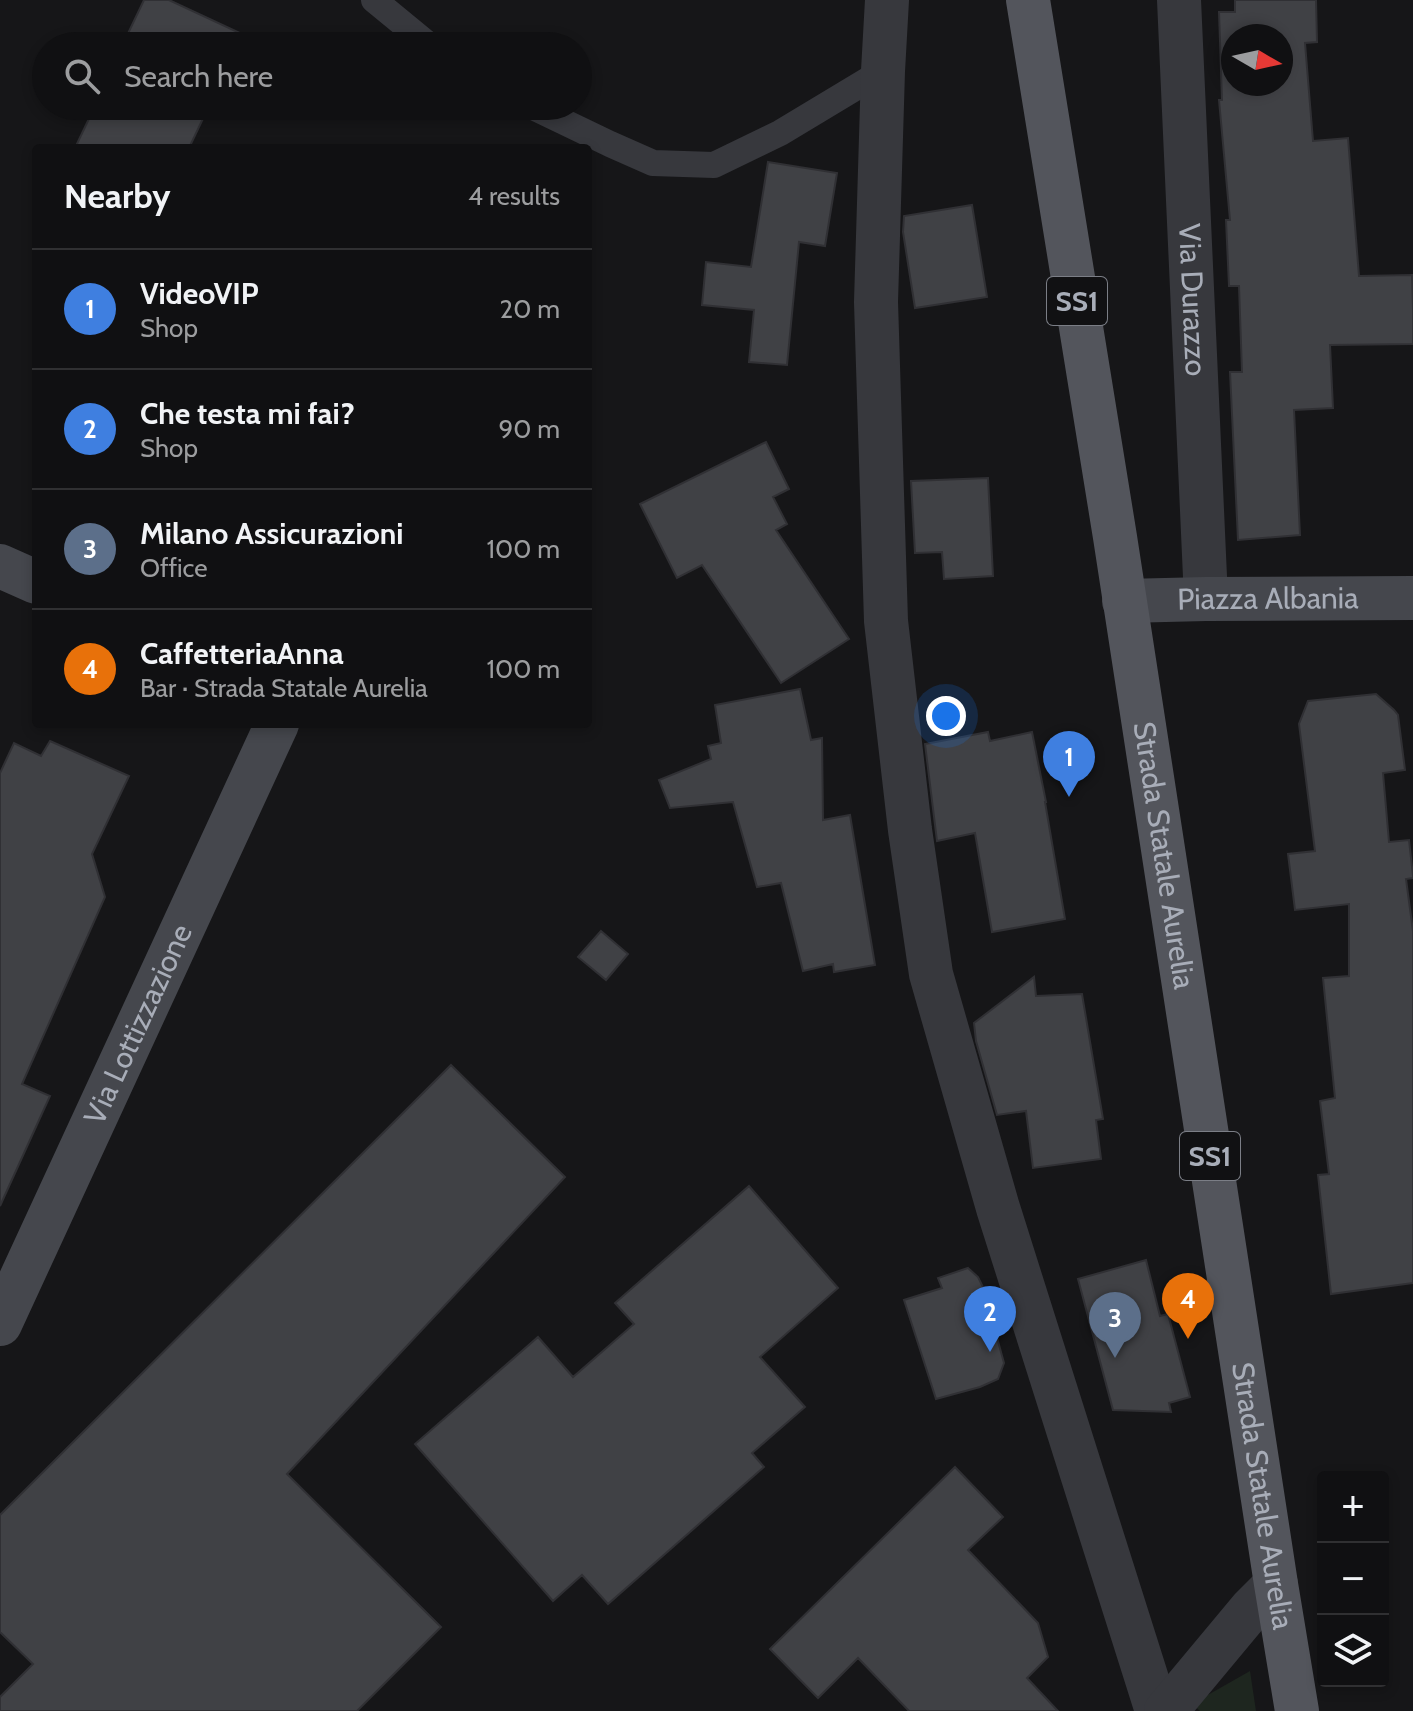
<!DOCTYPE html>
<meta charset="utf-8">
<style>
:root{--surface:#101012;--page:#19191b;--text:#f1f3f6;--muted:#9c9d9f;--line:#303032;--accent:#f2b134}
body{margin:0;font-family:Cabin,sans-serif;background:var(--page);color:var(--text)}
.controls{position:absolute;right:24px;bottom:24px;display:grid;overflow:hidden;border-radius:8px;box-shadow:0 4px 12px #0003}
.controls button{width:72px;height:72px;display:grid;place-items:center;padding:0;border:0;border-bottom:2px solid var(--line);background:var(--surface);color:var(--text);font:40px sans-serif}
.compass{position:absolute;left:1221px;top:24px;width:72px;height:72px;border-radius:50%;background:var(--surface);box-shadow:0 4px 12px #0003;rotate:99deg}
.you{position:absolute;left:946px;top:716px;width:28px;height:28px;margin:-20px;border:6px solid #fff;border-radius:50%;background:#1a73e8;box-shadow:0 0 0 12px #1a73e833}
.badge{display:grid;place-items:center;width:52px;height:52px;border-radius:50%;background:var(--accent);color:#fff;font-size:26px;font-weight:700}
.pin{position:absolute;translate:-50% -66px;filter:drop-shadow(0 2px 4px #0008)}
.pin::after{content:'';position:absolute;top:42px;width:28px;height:24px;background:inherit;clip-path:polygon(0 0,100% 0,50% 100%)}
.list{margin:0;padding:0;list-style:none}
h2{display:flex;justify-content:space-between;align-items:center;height:104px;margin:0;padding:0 32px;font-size:34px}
h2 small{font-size:26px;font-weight:400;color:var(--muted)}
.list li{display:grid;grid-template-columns:52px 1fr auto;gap:24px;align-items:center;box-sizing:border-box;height:120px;padding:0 32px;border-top:2px solid var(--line)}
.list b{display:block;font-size:30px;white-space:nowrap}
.list p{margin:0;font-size:26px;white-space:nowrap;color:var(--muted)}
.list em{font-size:26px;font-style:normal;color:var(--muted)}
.icon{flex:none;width:44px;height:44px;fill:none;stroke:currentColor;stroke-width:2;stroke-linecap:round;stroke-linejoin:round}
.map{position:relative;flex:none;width:1413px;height:1711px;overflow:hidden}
.search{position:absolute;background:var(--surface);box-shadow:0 4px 12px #0003;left:32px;top:32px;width:560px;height:88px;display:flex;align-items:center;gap:20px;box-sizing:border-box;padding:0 28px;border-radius:44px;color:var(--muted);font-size:30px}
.panel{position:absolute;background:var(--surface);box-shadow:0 4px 12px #0003;left:32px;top:144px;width:560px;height:584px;border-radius:8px}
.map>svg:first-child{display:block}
</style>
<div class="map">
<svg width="1413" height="1711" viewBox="0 0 1413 1711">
<rect width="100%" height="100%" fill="#161618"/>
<!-- green -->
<path fill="#1e261f" d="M1250 1671 1256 1711H1200L1192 1704Z"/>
<!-- building -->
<path fill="#404145" stroke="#303034" stroke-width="2" fill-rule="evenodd" d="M144 0H169L242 34 237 46H122Z
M1235 0H1316L1317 42 1305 43 1313 141 1348 138 1359 276 1412 275 1413 309V344L1330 345 1333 408 1294 410 1300 535 1238 540 1230 372H1242L1239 286H1229L1226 220H1230L1219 100H1222L1219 12H1235ZM1233 36H1281V84H1233Z
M95 106H209L189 148H75Z
M768 162 837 173 825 246 799 242 787 365 749 362 754 310 702 305 706 262 751 267Z
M972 205 987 297 915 308 903 232 904 216Z
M766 442 789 489 773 497 787 524 776 530 849 639 781 683 702 565 677 578 640 504Z
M988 478 993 576 944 579 942 552 915 553 911 481Z
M800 689 811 740 822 738 823 820 850 815 875 965 834 972 833 964 803 971 781 883 757 887 733 802 670 808 659 780 711 759 708 746 721 743 715 705Z
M1376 694 1394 710 1398 715 1405 770 1383 773 1389 842 1409 840 1413 876V878L1406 879 1413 931V1283L1331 1294 1318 1175 1329 1174 1320 1101 1335 1098 1323 978 1349 976V904L1295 910 1288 854 1315 851 1299 724 1308 701Z
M988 732 990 741 1032 732 1046 802H1045L1065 919 992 932 975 833 937 841 925 744Z
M50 741 129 776 92 854 105 897 22 1084 50 1096 0 1206V773L14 743 41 756Z
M601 931 628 954 606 980 578 957Z
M1034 977 1036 996 1082 994 1103 1119 1096 1120 1101 1159 1033 1168 1026 1111 997 1115 976 1041 974 1023Z
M451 1065 565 1177 287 1474 441 1627 357 1711H0V1697L33 1664 0 1632V1515Z
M749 1186 838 1288 760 1357 805 1407 752 1453 764 1467 608 1604 582 1575 553 1601 415 1444 538 1337 573 1377 634 1324 615 1303Z
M1146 1260 1160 1316 1168 1314 1190 1397 1169 1403 1171 1412 1113 1410 1078 1279Z
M968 1268 978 1277 983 1287 1004 1363 998 1379 980 1387 936 1399 904 1300 942 1288 938 1278Z
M955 1467 1003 1517 968 1550 1038 1623 1048 1657 1027 1678 1058 1711H909L858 1658 818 1698 770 1649Z"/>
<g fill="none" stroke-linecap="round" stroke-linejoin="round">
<!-- lane -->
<path stroke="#37383d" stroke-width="26" d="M374 0 430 46
M531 106 610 144 653 163 714 165 780 133 883 71"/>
<!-- street -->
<g stroke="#37383d" stroke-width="44">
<path d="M887 0 883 71 876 302 886 621 910 830 931 974 998 1208 1157 1711"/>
<path id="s1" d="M1179 0 1206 599"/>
<path d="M1166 1711 1251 1609 1276 1584"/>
</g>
<!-- secondary -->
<g stroke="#45474d" stroke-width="44">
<path d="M0 566 36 582"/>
<path id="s2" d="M1124 601 1206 599 1413 598"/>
<path id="s3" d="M0 1324 277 724"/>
</g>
<!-- primary -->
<path stroke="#53555c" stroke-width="44" id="s4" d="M1028 0 1115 537 1276 1584 1297 1711"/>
</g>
<g text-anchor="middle" stroke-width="6" stroke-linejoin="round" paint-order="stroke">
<!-- shield labels -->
<g fill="#111113" stroke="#7b7e86" stroke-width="2">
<rect x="1047" y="277" width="60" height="48" rx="6"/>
<rect x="1180" y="1132" width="60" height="48" rx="6"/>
</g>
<g font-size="28" font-weight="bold" fill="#a8adb8">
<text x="1077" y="311">SS1</text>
<text x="1210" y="1166">SS1</text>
</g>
<!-- street labels -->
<g font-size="30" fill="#a8adb8" stroke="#111113">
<text dy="10" stroke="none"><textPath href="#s1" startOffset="300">Via Durazzo</textPath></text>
<text dy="10" stroke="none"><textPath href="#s2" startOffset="144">Piazza Albania</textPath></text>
<text dy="10" stroke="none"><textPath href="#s4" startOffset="866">Strada Statale Aurelia</textPath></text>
<text dy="10" stroke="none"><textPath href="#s3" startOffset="330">Via Lottizzazione</textPath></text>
<text dy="10" stroke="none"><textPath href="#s4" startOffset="1514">Strada Statale Aurelia</textPath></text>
</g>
</g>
</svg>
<div class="controls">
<button>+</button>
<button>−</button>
<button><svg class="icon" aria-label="layers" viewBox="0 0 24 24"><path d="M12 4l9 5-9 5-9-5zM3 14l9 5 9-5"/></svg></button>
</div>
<svg class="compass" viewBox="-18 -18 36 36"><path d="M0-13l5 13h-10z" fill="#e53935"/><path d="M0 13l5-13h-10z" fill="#9c9d9f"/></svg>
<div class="you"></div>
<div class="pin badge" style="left:1069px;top:797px;background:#3f7fe0">1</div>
<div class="pin badge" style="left:990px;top:1352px;background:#3f7fe0">2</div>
<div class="pin badge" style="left:1115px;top:1358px;background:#5c6f8a">3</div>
<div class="pin badge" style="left:1188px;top:1339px;background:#e8710a">4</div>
<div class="search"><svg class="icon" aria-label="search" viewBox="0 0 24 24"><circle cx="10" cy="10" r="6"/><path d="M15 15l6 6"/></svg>Search here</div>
<section class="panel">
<h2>Nearby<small>4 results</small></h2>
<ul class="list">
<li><span class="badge" style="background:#3f7fe0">1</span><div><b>VideoVIP</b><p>Shop</p></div><em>20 m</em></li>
<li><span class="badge" style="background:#3f7fe0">2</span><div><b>Che testa mi fai?</b><p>Shop</p></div><em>90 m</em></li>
<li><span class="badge" style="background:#5c6f8a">3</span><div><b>Milano Assicurazioni</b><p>Office</p></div><em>100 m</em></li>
<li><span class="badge" style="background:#e8710a">4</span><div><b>CaffetteriaAnna</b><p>Bar · Strada Statale Aurelia</p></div><em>100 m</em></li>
</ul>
</section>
</div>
